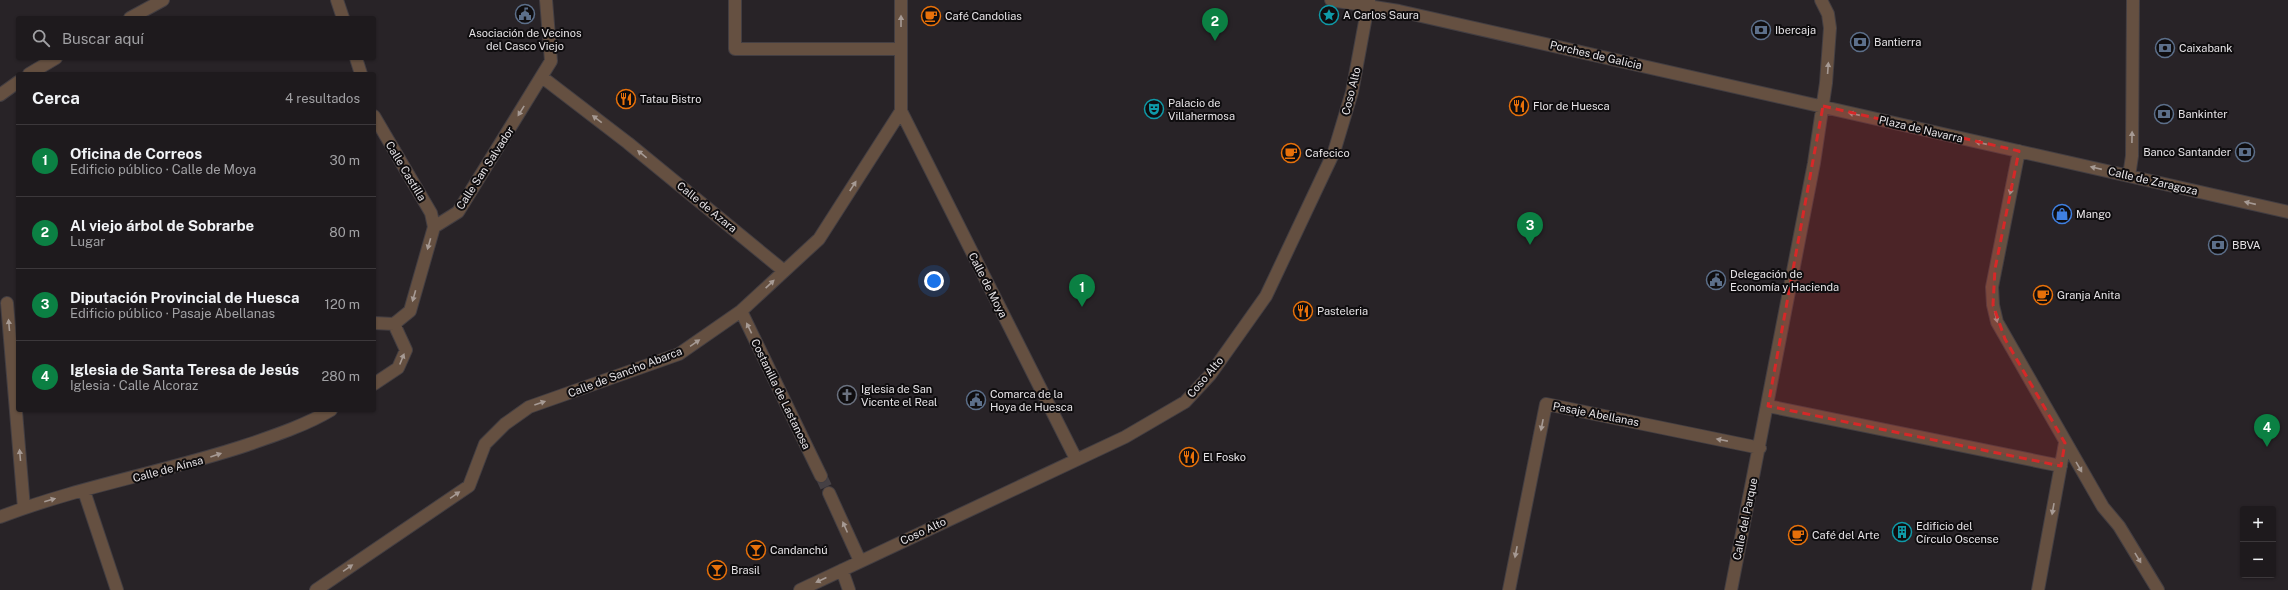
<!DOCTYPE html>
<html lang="es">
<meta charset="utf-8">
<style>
:root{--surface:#1e1a1d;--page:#2b272a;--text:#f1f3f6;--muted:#a1a1a4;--line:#3c383b;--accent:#0b8043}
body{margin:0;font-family:"Public Sans",sans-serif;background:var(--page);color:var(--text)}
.controls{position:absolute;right:12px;bottom:12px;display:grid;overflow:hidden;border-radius:4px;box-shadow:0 1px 3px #0004}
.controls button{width:36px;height:36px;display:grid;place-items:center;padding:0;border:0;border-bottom:1px solid var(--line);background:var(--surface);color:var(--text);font:20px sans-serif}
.you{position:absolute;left:934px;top:281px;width:14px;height:14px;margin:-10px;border:3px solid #fff;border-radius:50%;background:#1a73e8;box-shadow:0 0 0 6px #1a73e833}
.badge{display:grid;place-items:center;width:26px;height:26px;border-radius:50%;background:var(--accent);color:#fff;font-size:13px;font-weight:700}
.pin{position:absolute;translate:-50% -33px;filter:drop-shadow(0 1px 2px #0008)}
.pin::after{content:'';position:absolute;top:21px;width:14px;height:12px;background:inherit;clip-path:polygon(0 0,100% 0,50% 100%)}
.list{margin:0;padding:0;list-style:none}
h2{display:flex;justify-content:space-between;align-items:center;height:52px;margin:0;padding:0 16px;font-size:17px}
h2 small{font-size:13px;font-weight:400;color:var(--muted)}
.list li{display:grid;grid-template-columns:26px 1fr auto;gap:12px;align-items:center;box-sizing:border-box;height:72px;padding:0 16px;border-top:1px solid var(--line)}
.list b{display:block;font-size:15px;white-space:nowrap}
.list p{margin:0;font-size:13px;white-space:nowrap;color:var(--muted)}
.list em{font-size:13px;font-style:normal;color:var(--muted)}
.icon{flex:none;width:22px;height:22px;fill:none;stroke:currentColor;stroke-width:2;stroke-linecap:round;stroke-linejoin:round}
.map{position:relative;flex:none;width:2288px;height:590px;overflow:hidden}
.search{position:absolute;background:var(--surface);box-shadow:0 1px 3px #0004;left:16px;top:16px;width:360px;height:44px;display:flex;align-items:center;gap:10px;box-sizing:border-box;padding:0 14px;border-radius:4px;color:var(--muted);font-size:15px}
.panel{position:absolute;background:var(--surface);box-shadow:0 1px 3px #0004;left:16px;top:72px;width:360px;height:340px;border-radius:4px}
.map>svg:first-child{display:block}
</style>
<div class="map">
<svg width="2288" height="590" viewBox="0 0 2288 590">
<rect width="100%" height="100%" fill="#282327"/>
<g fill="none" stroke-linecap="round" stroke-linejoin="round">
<!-- minor-tunnel -->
<path stroke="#454044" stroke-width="12" stroke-dasharray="12 6" stroke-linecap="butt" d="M821 476 829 493"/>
<defs>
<path id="minor" d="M337 0 343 18
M735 0V49H901
M1331 0 1399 11 2288 212
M130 18 163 0
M356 58 361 74
M29 74 56 58
M542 77 628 143 784 271
M0 95 18 82
M901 111 1076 459
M374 116 431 213 434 227
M2019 151 1992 287 1993 305 1997 322 2103 507 2119 526 2158 590
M2129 176 2132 156 2133 0
M7 303 24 508
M741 311 821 476
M374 323 394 324
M394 324 410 311 434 227 458 212 551 61 546 0
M374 384 398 368 406 350 394 324
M1768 406 2061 466
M84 491 117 590
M829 493 860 561
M0 517C80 486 166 472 247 445 276 435 306 425 331 410
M842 570 849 590
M316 590 469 486 485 444 505 424 529 407 679 354 741 311 819 239 901 111V0
M800 590 1125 437 1185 402 1210 375 1266 296 1334 152 1352 92 1369 0
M1509 590 1546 404 1760 448
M1731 590 1814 163 1826 83 1830 28 1828 14 1821 0
M2038 590 2065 443"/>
</defs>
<!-- minor casing -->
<use href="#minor" stroke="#433e42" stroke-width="14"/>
<!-- minor -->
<use href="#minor" stroke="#655041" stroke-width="12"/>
</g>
<!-- one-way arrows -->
<defs><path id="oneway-solid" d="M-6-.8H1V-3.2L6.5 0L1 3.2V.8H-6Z"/></defs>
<g fill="#a69a94">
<use href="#oneway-solid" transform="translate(901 21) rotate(-90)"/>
<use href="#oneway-solid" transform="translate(1828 68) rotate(-86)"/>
<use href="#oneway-solid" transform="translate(521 111) rotate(122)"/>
<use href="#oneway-solid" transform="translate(1854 114) rotate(-167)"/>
<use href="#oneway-solid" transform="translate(597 119) rotate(-143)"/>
<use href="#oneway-solid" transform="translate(2132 137) rotate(-89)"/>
<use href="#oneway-solid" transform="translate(1981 143) rotate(-167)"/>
<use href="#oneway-solid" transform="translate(642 154) rotate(-141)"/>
<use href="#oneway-solid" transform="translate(2096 168) rotate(-167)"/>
<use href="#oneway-solid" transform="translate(853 186) rotate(-57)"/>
<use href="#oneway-solid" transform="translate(2011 189) rotate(102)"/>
<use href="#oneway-solid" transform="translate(2250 203) rotate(-167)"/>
<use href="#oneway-solid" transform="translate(429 244) rotate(106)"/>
<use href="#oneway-solid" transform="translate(770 284) rotate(-43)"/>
<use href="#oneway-solid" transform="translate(414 296) rotate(106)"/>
<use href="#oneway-solid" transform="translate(1996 317) rotate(76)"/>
<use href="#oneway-solid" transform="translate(9 325) rotate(-95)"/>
<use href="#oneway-solid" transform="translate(749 328) rotate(-116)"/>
<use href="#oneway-solid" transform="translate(695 343) rotate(-34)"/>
<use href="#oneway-solid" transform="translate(402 359) rotate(-68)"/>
<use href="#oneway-solid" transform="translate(540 403) rotate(-19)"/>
<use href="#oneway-solid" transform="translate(1542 425) rotate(101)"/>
<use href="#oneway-solid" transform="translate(1722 440) rotate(-169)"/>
<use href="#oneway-solid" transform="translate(20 455) rotate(-95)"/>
<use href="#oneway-solid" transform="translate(216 455) rotate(-19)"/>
<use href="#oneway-solid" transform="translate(2079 467) rotate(60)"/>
<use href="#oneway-solid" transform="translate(455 495) rotate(-34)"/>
<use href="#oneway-solid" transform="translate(50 500) rotate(-16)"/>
<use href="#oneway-solid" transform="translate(2053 509) rotate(100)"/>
<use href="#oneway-solid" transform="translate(845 527) rotate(-114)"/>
<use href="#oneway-solid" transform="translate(1516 552) rotate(101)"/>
<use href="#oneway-solid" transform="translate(2138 558) rotate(59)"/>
<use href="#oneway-solid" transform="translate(348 568) rotate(-34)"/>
<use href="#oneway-solid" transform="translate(821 580) rotate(155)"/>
</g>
<!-- marked area -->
<path fill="#d62828" fill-opacity="0.2" stroke="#d62828" stroke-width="3" stroke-dasharray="8 5" stroke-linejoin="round" d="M1823 106 2019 151 1995 269 1993 305 2005 339 2065 443 2061 466 1768 406Z"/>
<!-- icons -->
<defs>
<symbol id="civic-ring" viewBox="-11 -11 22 22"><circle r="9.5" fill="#0f0d0f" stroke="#5c6f8a" stroke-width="1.5"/><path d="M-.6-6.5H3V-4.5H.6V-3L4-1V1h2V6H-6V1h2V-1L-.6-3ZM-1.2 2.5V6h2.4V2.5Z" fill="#5c6f8a"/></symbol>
<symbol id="sight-ring" viewBox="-11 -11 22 22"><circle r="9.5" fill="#0f0d0f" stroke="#0f9aa8" stroke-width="1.5"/><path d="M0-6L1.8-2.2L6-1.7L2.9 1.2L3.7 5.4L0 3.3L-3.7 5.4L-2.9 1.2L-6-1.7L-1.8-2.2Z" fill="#0f9aa8"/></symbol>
<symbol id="cafe-ring" viewBox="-11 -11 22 22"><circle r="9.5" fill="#0f0d0f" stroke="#e8710a" stroke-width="1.5"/><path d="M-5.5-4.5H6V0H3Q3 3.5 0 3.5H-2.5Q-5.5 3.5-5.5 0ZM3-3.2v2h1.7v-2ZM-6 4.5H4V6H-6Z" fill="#e8710a"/></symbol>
<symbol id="bank-ring" viewBox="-11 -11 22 22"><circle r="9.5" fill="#0f0d0f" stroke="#5c6f8a" stroke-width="1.5"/><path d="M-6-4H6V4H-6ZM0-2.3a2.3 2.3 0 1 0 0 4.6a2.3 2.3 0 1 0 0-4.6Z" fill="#5c6f8a"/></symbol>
<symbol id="restaurant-ring" viewBox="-11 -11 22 22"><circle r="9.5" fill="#0f0d0f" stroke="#e8710a" stroke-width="1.5"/><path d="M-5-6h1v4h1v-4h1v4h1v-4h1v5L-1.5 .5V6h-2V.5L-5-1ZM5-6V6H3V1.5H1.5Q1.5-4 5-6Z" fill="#e8710a"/></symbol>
<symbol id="theatre-ring" viewBox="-11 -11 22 22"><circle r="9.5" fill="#0f0d0f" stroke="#0f9aa8" stroke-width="1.5"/><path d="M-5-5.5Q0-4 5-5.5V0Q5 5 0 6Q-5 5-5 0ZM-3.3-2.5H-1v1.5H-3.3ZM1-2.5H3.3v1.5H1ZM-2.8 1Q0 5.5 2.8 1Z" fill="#0f9aa8"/></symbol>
<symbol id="shop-ring" viewBox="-11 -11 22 22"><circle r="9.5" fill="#0f0d0f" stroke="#3f7fe0" stroke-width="1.5"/><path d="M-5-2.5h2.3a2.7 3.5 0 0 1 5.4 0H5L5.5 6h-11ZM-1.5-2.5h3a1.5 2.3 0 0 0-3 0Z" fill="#3f7fe0"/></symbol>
<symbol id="church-ring" viewBox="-11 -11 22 22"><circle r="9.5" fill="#0f0d0f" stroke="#6b7280" stroke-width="1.5"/><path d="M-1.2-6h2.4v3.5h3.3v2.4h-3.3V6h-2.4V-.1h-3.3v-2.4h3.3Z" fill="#6b7280"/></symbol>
<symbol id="building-ring" viewBox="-11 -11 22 22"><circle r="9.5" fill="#0f0d0f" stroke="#0f9aa8" stroke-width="1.5"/><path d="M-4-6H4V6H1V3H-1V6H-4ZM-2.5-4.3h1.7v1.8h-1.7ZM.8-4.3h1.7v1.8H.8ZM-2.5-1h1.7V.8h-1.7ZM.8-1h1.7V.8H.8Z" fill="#0f9aa8"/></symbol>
<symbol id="bar-ring" viewBox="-11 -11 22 22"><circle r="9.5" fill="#0f0d0f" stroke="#e8710a" stroke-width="1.5"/><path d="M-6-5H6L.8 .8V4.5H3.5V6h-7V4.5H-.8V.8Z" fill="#e8710a"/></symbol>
</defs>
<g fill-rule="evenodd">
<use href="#civic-ring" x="514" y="3" width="22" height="22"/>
<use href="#sight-ring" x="1318" y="4" width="22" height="22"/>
<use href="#cafe-ring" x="920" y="5" width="22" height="22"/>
<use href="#bank-ring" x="1750" y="19" width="22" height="22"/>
<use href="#bank-ring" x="1849" y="31" width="22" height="22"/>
<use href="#bank-ring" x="2154" y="37" width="22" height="22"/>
<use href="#restaurant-ring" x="615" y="88" width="22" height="22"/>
<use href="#restaurant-ring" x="1508" y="95" width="22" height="22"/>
<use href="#theatre-ring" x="1143" y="98" width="22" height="22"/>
<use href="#bank-ring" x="2153" y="103" width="22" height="22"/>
<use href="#bank-ring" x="2234" y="141" width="22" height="22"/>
<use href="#cafe-ring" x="1280" y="142" width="22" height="22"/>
<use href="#shop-ring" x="2051" y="203" width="22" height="22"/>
<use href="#bank-ring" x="2207" y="234" width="22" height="22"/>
<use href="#civic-ring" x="1705" y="269" width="22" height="22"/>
<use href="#cafe-ring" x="2032" y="284" width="22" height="22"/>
<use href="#restaurant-ring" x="1292" y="300" width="22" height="22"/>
<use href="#church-ring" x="836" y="384" width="22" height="22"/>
<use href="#civic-ring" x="965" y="389" width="22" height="22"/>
<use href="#restaurant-ring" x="1178" y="446" width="22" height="22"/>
<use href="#building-ring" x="1891" y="521" width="22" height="22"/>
<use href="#cafe-ring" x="1787" y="524" width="22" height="22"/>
<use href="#bar-ring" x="745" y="539" width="22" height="22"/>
<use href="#bar-ring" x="706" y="559" width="22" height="22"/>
</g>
<g text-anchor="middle" stroke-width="4" stroke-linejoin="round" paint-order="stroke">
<!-- poi labels -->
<g font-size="11" fill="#e7e4e7" stroke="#0f0d0f" text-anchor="start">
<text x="1343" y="19">A Carlos Saura</text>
<text x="945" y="20">Café Candolias</text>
<text x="1775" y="34">Ibercaja</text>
<text x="525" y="37" text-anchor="middle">Asociación de Vecinos<tspan x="525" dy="13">del Casco Viejo</tspan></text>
<text x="1874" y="46">Bantierra</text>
<text x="2179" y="52">Caixabank</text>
<text x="640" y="103">Tatau Bistro</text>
<text x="1168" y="107">Palacio de<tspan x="1168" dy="13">Villahermosa</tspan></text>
<text x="1533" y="110">Flor de Huesca</text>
<text x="2178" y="118">Bankinter</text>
<text x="2231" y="156" text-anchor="end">Banco Santander</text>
<text x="1305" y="157">Cafecico</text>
<text x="2076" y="218">Mango</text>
<text x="2232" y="249">BBVA</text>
<text x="1730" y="278">Delegación de<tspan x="1730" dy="13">Economía y Hacienda</tspan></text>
<text x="2057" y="299">Granja Anita</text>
<text x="1317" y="315">Pasteleria</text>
<text x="861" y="393">Iglesia de San<tspan x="861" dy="13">Vicente el Real</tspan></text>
<text x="990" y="398">Comarca de la<tspan x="990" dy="13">Hoya de Huesca</tspan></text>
<text x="1203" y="461">El Fosko</text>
<text x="1916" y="530">Edificio del<tspan x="1916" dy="13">Círculo Oscense</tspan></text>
<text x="1812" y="539">Café del Arte</text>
<text x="770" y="554">Candanchú</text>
<text x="731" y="574">Brasil</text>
</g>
<!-- street labels -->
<g font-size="11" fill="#e7e4e7" stroke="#0f0d0f">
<text transform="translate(1596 55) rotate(13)" y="4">Porches de Galicia</text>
<text transform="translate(1351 91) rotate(-76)" y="4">Coso Alto</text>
<text transform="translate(1921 129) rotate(13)" y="4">Plaza de Navarra</text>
<text transform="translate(485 168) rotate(-57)" y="4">Calle San Salvador</text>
<text transform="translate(406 171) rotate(59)" y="4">Calle Castilla</text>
<text transform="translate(2153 181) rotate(13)" y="4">Calle de Zaragoza</text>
<text transform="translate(707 207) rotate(39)" y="4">Calle de Azara</text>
<text transform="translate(988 285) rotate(63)" y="4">Calle de Moya</text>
<text transform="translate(625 372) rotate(-21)" y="4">Calle de Sancho Abarca</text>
<text transform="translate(1205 377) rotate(-50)" y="4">Coso Alto</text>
<text transform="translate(781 394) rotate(64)" y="4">Costanilla de Lastanosa</text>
<text transform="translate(1596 414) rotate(11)" y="4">Pasaje Abellanas</text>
<text transform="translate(168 469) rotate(-15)" y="4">Calle de Aínsa</text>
<text transform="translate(1745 519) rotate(-78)" y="4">Calle del Parque</text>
<text transform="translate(923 531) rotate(-25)" y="4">Coso Alto</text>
</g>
</g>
</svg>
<div class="controls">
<button>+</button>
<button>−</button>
</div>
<div class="you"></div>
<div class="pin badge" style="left:1082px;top:307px">1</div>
<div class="pin badge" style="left:1215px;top:41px">2</div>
<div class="pin badge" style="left:1530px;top:245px">3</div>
<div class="pin badge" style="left:2267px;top:447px">4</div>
<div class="search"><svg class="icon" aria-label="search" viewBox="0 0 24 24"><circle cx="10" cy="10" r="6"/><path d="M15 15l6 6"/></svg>Buscar aquí</div>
<section class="panel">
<h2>Cerca<small>4 resultados</small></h2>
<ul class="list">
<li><span class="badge">1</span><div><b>Oficina de Correos</b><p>Edificio público · Calle de Moya</p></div><em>30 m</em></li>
<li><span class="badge">2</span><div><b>Al viejo árbol de Sobrarbe</b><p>Lugar</p></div><em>80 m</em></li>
<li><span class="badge">3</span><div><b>Diputación Provincial de Huesca</b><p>Edificio público · Pasaje Abellanas</p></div><em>120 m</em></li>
<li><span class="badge">4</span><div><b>Iglesia de Santa Teresa de Jesús</b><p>Iglesia · Calle Alcoraz</p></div><em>280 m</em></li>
</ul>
</section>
</div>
